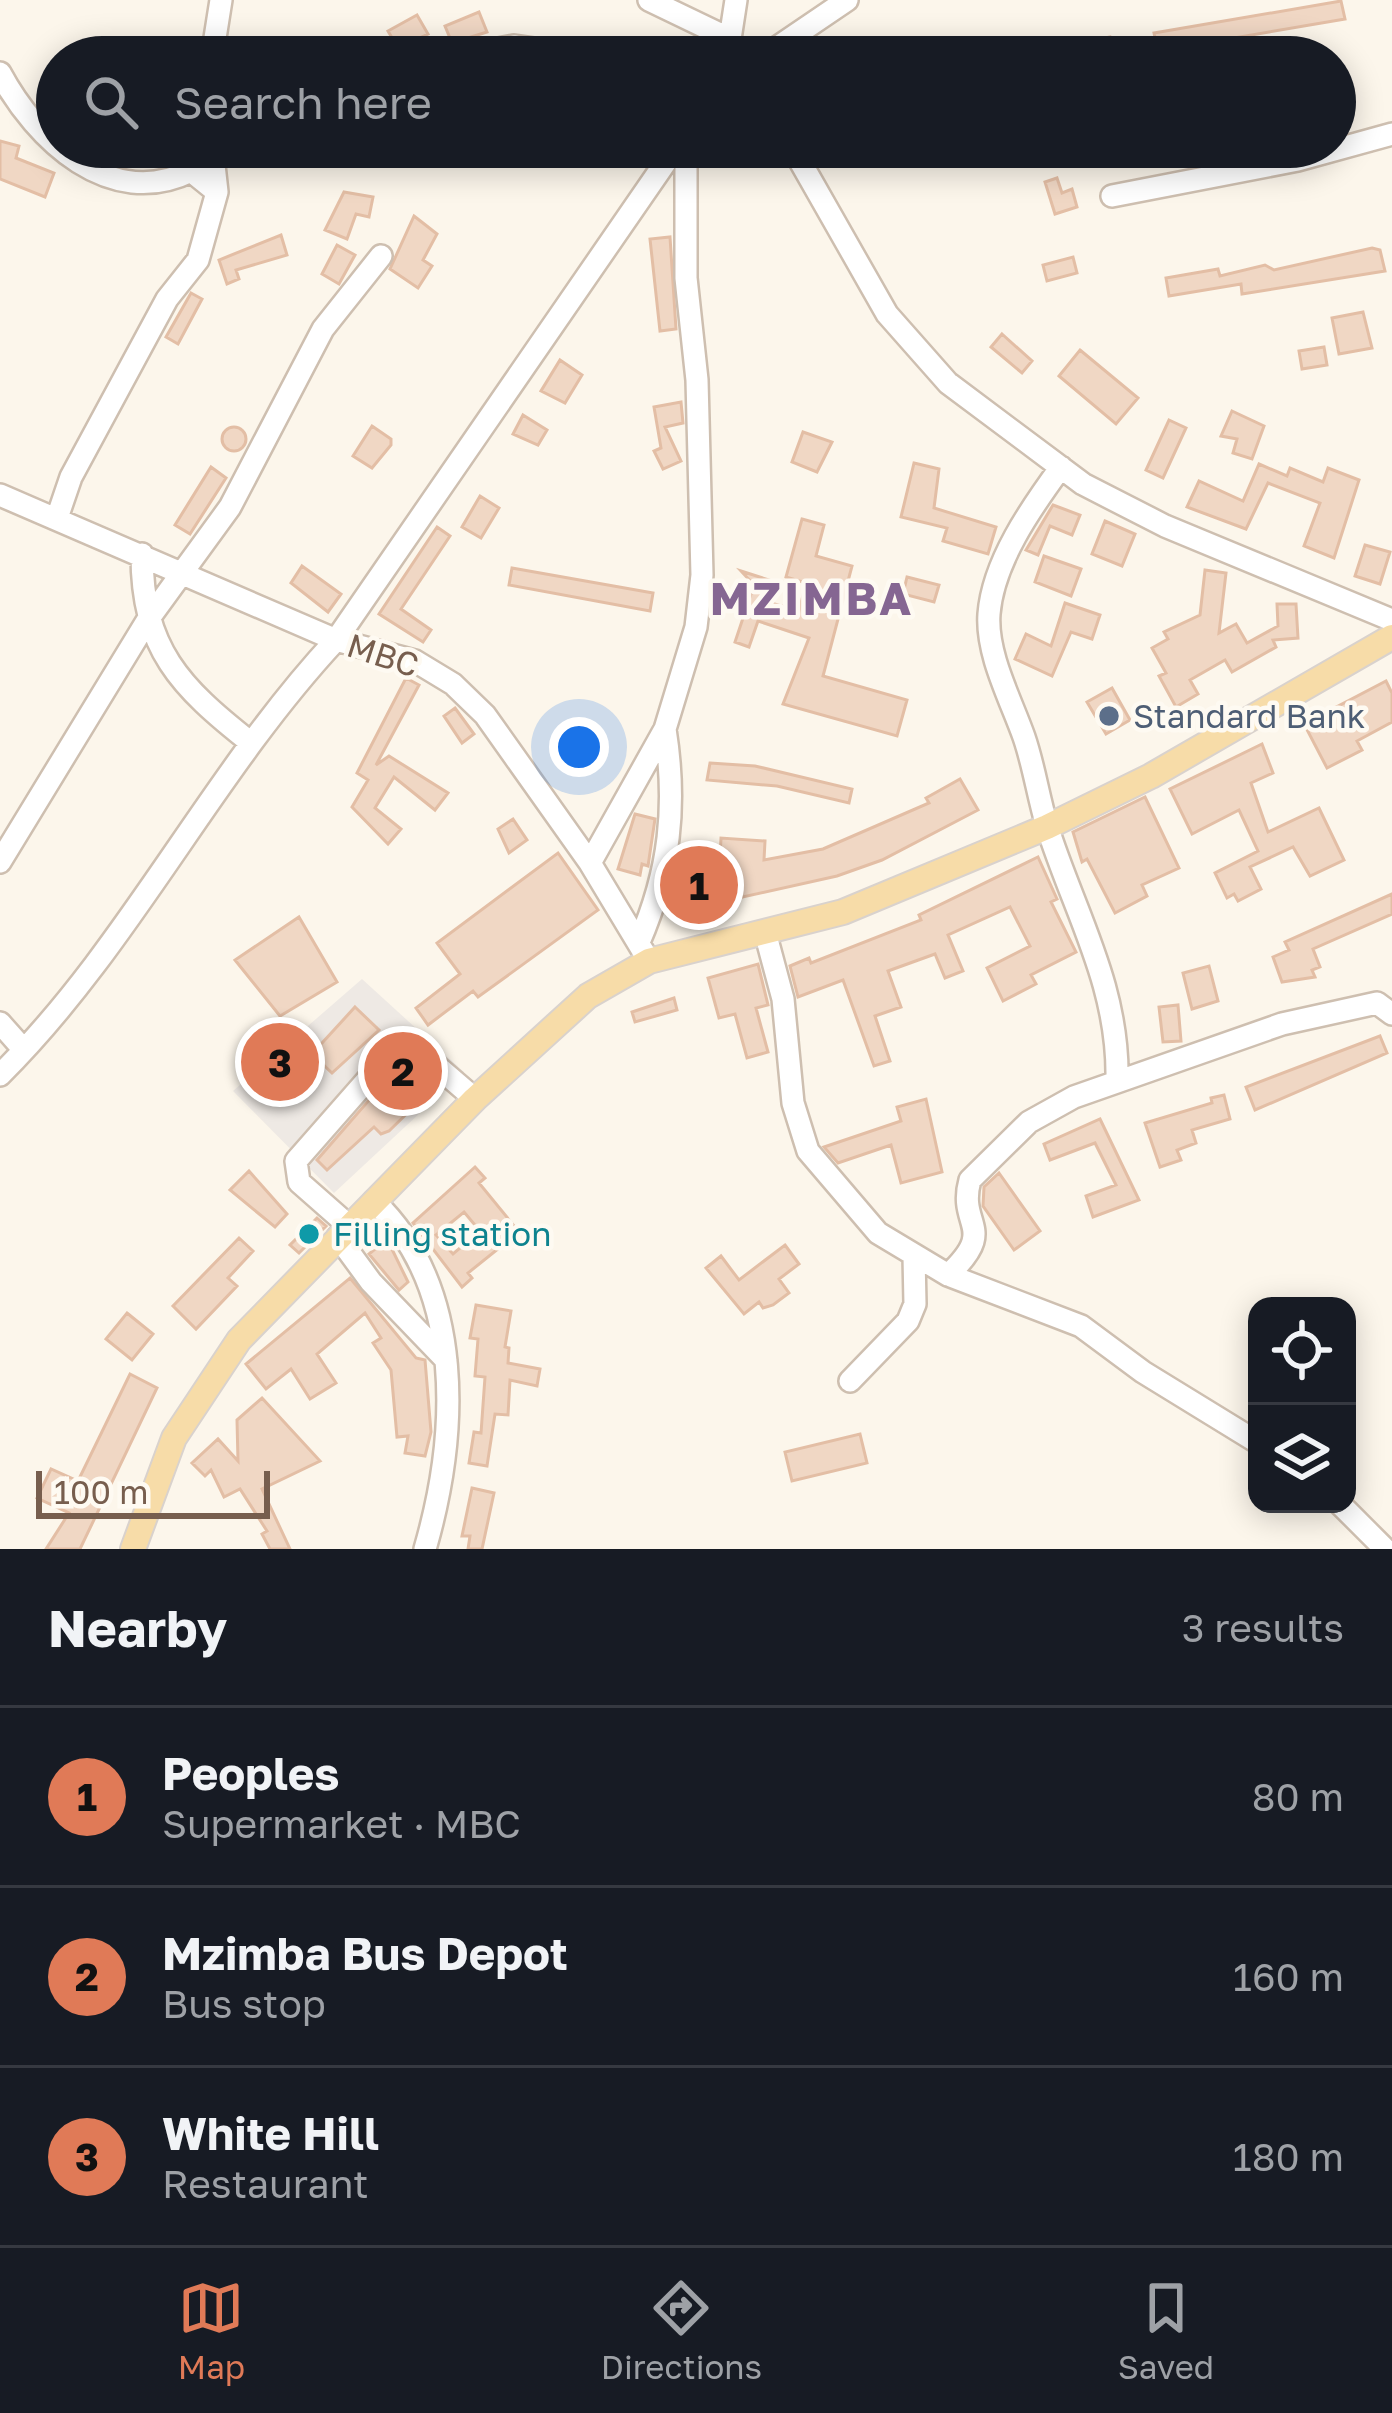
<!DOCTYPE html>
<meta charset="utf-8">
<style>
:root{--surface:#171b24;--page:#20242c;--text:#f1f3f6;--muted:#9ea1a6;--line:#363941;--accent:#e07a57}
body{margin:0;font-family:"Golos Text",sans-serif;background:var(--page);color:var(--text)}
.controls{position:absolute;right:36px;bottom:36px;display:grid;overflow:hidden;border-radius:24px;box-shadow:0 6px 30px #0003}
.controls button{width:108px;height:108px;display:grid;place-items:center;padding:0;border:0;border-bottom:3px solid var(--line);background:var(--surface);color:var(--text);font:60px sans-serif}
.scale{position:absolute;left:36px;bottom:30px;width:234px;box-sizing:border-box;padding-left:12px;border:6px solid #775e4e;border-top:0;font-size:33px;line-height:42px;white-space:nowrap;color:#775e4e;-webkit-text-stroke:9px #fefaf2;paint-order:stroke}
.you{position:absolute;left:579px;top:747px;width:42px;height:42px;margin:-30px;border:9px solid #fff;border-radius:50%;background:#1a73e8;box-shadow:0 0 0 18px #1a73e833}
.badge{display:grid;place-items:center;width:78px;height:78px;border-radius:50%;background:var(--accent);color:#111;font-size:39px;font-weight:700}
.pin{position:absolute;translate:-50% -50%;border:6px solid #fff;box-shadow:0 3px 12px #0006}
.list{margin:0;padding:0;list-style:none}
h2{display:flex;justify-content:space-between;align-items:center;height:156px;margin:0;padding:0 48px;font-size:51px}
h2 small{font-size:39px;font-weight:400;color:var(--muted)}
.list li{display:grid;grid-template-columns:78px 1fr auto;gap:36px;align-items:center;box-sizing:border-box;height:180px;padding:0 48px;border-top:3px solid var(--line)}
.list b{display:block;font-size:45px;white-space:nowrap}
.list p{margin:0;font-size:39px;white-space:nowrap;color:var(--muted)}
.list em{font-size:39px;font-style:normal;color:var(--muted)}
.icon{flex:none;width:66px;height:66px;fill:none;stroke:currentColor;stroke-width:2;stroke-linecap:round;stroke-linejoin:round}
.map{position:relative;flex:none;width:1392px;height:1549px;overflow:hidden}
.search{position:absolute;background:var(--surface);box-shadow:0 6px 30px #0003;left:36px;right:36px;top:36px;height:132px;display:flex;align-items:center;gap:30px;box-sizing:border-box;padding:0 42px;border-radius:66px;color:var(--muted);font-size:45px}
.sheet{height:696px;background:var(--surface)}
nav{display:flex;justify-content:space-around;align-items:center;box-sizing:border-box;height:168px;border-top:3px solid var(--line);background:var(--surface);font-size:33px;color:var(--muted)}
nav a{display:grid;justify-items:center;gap:6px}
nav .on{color:var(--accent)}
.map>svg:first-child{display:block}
</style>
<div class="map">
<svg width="1392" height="1549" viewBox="0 0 1392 1549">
<rect width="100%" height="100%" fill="#fcf6eb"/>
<!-- industrial -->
<path fill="#eee9e4" d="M362 979 464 1072 334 1193 233 1091Z"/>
<!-- building -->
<path fill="#f0d7c4" stroke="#e3bea5" stroke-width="3" fill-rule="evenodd" d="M1341 1 1345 19 1158 51 1154 33Z
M479 12 487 32 452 43 445 26Z
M417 15 428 34 398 48 388 31Z
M1110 37 1114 55 1033 57V51Z
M0 141 19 146 16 158 54 173 45 197 0 179Z
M1057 178 1062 193 1072 189 1077 207 1055 214 1045 182Z
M344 192 373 197 369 217 356 214 347 239 325 230Z
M414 216 437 234 423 260 432 266 418 288 390 269Z
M281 235 287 255 236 270 239 279 227 284 219 260Z
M670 237 676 329 660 331 650 239Z
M337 245 355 255 339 284 322 274Z
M1372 248 1380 250 1385 271 1242 294 1241 284 1169 296 1166 278 1218 269 1220 276 1265 265 1274 270Z
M1073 257 1077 273 1047 281 1043 265Z
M191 293 202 299 178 344 166 337Z
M1363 312 1372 348 1339 354 1332 318Z
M1002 334 1032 361 1022 373 991 347Z
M1324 347 1327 365 1302 369 1299 351Z
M1080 350 1138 398 1116 424 1059 376Z
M560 360 582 375 565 403 541 391Z
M681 402 683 423 665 427 681 461 663 469 654 451 661 448 654 407Z
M1232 411 1264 426 1252 459 1233 453 1237 439 1221 436Z
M523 415 547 430 538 445 513 434Z
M1169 420 1186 428 1163 478 1146 470Z
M372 426 391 439V445L372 468 353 456Z
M222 439a12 12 0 1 1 24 0a12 12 0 1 1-24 0Z
M803 432 832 442 817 472 792 462Z
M914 463 939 469 934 508 996 527 988 554 943 541 947 528 901 517Z
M1259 464 1287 476 1290 468 1323 482 1328 468 1359 480 1334 558 1304 546 1320 503 1268 483 1246 529 1187 507 1199 481 1243 501Z
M211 467 226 478 190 534 175 525Z
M480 496 499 508 481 538 462 527Z
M1053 505 1080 515 1072 535 1050 526 1038 555 1026 550Z
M802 519 824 525 816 556 852 566 823 676 907 700 897 736 783 704 809 638 758 621 749 647 735 642 754 585 741 571 769 580 764 601 799 611 806 583 786 577Z
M1105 521 1135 534 1122 566 1092 554Z
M437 527 450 536 401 609 431 630 423 642 379 614Z
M1365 545 1390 552 1380 584 1355 576Z
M1044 556 1081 569 1071 596 1035 582Z
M302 566 341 594 328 612 291 583Z
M512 568 653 593 650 611 509 585Z
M1205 570 1226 573 1219 633 1236 624 1247 643 1278 626 1277 604H1296L1298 638 1273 640 1276 647 1232 672 1225 660 1190 680 1198 694 1176 707 1159 676 1166 673 1152 648 1168 639 1164 632 1200 615Z
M907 577 939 585 934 602 903 594Z
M1065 603 1100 615 1092 639 1071 632 1052 676 1015 659 1026 634 1051 646Z
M406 678 419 685 376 765 389 756 448 793 435 810 394 777 375 808 401 829 388 844 352 807 368 780 357 773Z
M1386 681 1392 693V722L1357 741 1362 750 1327 768 1304 724Z
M1112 688 1130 720 1106 734 1087 702Z
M455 708 474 734 462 743 444 716Z
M1262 744 1273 773 1251 783 1268 832 1319 808 1344 860 1310 876 1293 847 1250 867 1261 889 1238 901 1234 894 1227 898 1215 873 1258 851 1239 810 1192 834 1170 789Z
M710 763 755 766 852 789 849 803 777 786 707 780Z
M960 779 978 810 882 860 837 876 684 910 679 865 720 857 721 838 765 841 764 860 823 849 929 803 926 798Z
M1145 797 1179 868 1142 885 1147 896 1115 913 1087 859 1082 862 1073 832Z
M635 814 655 819 648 866 642 864 640 875 618 869Z
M513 819 527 840 509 853 498 829Z
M558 853 598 910 478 997 473 991 428 1025 416 1008 460 974 437 943Z
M1038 857 1057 899 1051 902 1076 952 1031 975 1036 984 1003 1001 987 968 1030 946 1010 907 948 935 963 971 945 978 935 954 888 971 901 1007 875 1016 890 1061 874 1066 843 980 798 997 790 966 809 958 811 963 921 920 919 915Z
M1392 894V914L1313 949 1320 967 1312 970 1315 977 1282 982 1273 957 1289 950 1285 942Z
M299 917 337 982 280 1016 235 960Z
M758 964 768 1005 756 1008 768 1052 747 1058 735 1014 719 1018 708 978Z
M1209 966 1218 1001 1192 1009 1183 973Z
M674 998 677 1010 635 1022 632 1012Z
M1178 1005 1181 1041 1163 1042 1159 1007Z
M355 1007 379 1030 332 1073 312 1054Z
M1380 1036 1387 1053 1255 1110 1246 1087Z
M296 1040 312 1055 288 1081 271 1066Z
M423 1074 436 1085 389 1131 381 1134 374 1127 327 1170 317 1160 383 1084 388 1090 394 1085 403 1094Z
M1224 1095 1230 1119 1192 1130 1196 1143 1177 1150 1181 1160 1160 1167 1145 1123 1212 1103 1211 1098Z
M926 1099 942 1172 901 1183 891 1145 838 1163 824 1147 901 1121 897 1107Z
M1100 1119 1139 1200 1093 1217 1086 1196 1116 1185 1095 1143 1050 1160 1044 1144Z
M475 1167 485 1178 479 1183 519 1232 468 1273 472 1278 462 1287 413 1223ZM464 1212 480 1231 453 1254 436 1235Z
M249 1171 287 1214 275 1227 230 1190Z
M999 1173 1040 1231 1014 1250 983 1206 984 1187Z
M317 1218 326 1226 299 1253 290 1245Z
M239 1238 253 1251 228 1278 237 1286 196 1329 173 1306Z
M387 1239 408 1282 399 1290 369 1254Z
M785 1245 799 1264 779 1279 789 1293 773 1305 763 1308 759 1302 744 1314 706 1268 721 1256 739 1280Z
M350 1278 416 1358 425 1360 431 1432 425 1456 405 1453 408 1436 397 1437 391 1370 373 1343 381 1338 365 1313 317 1354 336 1383 310 1399 291 1369 266 1389 246 1364Z
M476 1305 511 1311 505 1347 509 1348 508 1363 540 1369 537 1386 510 1380 508 1415 495 1414 487 1466 469 1463 474 1432 481 1433 485 1377 475 1376 478 1339 470 1338Z
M127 1313 153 1334 132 1360 106 1339Z
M130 1374 157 1388 80 1549H46L69 1513 37 1498 51 1469 78 1481Z
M262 1398 320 1461 262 1489 290 1549H270L262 1534 267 1531 240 1489 224 1497 211 1470 205 1476 192 1463 218 1439 238 1461 237 1420Z
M860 1434 867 1463 792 1481 785 1452Z
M472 1488 494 1493 482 1549H468L470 1536H462Z"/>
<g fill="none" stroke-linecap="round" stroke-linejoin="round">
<defs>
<path id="minor" d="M649 0 730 39 740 57
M730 39 736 0
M212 57 221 0
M457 57 514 46 590 57
M763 57 847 0
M0 73C36 140 110 211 191 171L217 192
M792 147 887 314 948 383 1083 484 1165 526 1392 620
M1112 196 1298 160 1392 134
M1061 467C1031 508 993 562 989 614 986 654 1011 700 1024 737 1034 766 1038 796 1047 826 1074 912 1119 985 1117 1080
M0 495 336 640 415 661 453 684 485 715 590 863 649 961
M57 518 71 477 167 299 198 260 217 192 212 147
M142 554C142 649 180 687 251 743
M0 862 147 621 230 507 323 329 381 256
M590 863 665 729 696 627 702 575 697 380 686 278V147
M765 932 783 999 793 1103 808 1151 878 1233 948 1275 1081 1326 1143 1372 1257 1442
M639 942C670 871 677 805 665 729
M0 1023 24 1050
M0 1075C130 946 211 774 336 640L676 147
M374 1201C466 1289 458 1435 425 1549
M349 1226 299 1182 296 1161 397 1046 410 1043 475 1099
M338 1237 371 1282 446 1360
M948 1275C999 1227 957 1227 970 1180L1029 1122 1074 1097 1282 1024 1377 1003 1392 1014
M850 1381 908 1321 915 1304 914 1256
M1340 1504 1385 1549"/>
<path id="major" d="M133 1549 174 1438 239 1340 475 1099 588 996 649 961 843 912 1047 827 1151 776 1392 637"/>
</defs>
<!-- minor casing -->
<use href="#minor" stroke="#cebfb0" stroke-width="26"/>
<!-- major casing -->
<use href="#major" stroke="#d9d2cd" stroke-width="28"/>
<!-- minor -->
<use href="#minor" stroke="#fff" stroke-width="21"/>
<!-- major -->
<use href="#major" stroke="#f7dca8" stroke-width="24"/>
</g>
<!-- markers -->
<circle fill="#5c6f8a" stroke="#fefaf2" stroke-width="4.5" cx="1109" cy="716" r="12"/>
<circle fill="#0f9aa8" stroke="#fefaf2" stroke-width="4.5" cx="309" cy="1234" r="12"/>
<g text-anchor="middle" stroke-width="9" stroke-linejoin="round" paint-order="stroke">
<!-- street labels -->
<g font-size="33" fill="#775e4e" stroke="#fefaf2">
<text transform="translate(383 655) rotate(18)" y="12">MBC</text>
</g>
<!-- service labels -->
<g font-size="33" fill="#4e5e75" stroke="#fefaf2" text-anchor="start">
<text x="1133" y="728">Standard Bank</text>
</g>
<!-- culture labels -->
<g font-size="33" fill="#0d838f" stroke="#fefaf2" text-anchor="start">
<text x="333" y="1246">Filling station</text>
</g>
<!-- district labels -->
<g font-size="45" font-weight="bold" letter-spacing="3" fill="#856692" stroke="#fefaf2">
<text x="812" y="615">MZIMBA</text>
</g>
</g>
</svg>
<div class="controls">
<button><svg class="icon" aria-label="locate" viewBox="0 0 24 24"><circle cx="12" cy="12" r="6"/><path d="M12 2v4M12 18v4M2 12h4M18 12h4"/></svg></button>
<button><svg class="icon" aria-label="layers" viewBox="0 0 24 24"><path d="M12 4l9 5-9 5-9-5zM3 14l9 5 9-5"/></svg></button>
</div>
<div class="scale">100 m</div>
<div class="you"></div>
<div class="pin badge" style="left:699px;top:885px">1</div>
<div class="pin badge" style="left:403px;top:1071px">2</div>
<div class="pin badge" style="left:280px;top:1062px">3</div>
<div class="search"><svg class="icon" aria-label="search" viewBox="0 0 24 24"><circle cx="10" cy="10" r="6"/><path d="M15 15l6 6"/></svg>Search here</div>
</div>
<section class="sheet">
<h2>Nearby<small>3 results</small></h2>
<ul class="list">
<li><span class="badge">1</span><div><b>Peoples</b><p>Supermarket · MBC</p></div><em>80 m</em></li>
<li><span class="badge">2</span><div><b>Mzimba Bus Depot</b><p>Bus stop</p></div><em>160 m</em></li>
<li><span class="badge">3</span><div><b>White Hill</b><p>Restaurant</p></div><em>180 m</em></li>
</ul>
</section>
<nav>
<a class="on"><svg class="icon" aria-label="map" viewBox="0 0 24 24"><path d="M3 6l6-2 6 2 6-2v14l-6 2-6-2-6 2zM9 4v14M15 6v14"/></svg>Map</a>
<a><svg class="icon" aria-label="directions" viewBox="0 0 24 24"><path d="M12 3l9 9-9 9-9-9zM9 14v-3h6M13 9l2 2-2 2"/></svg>Directions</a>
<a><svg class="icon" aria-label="saved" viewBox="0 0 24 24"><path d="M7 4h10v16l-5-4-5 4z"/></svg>Saved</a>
</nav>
